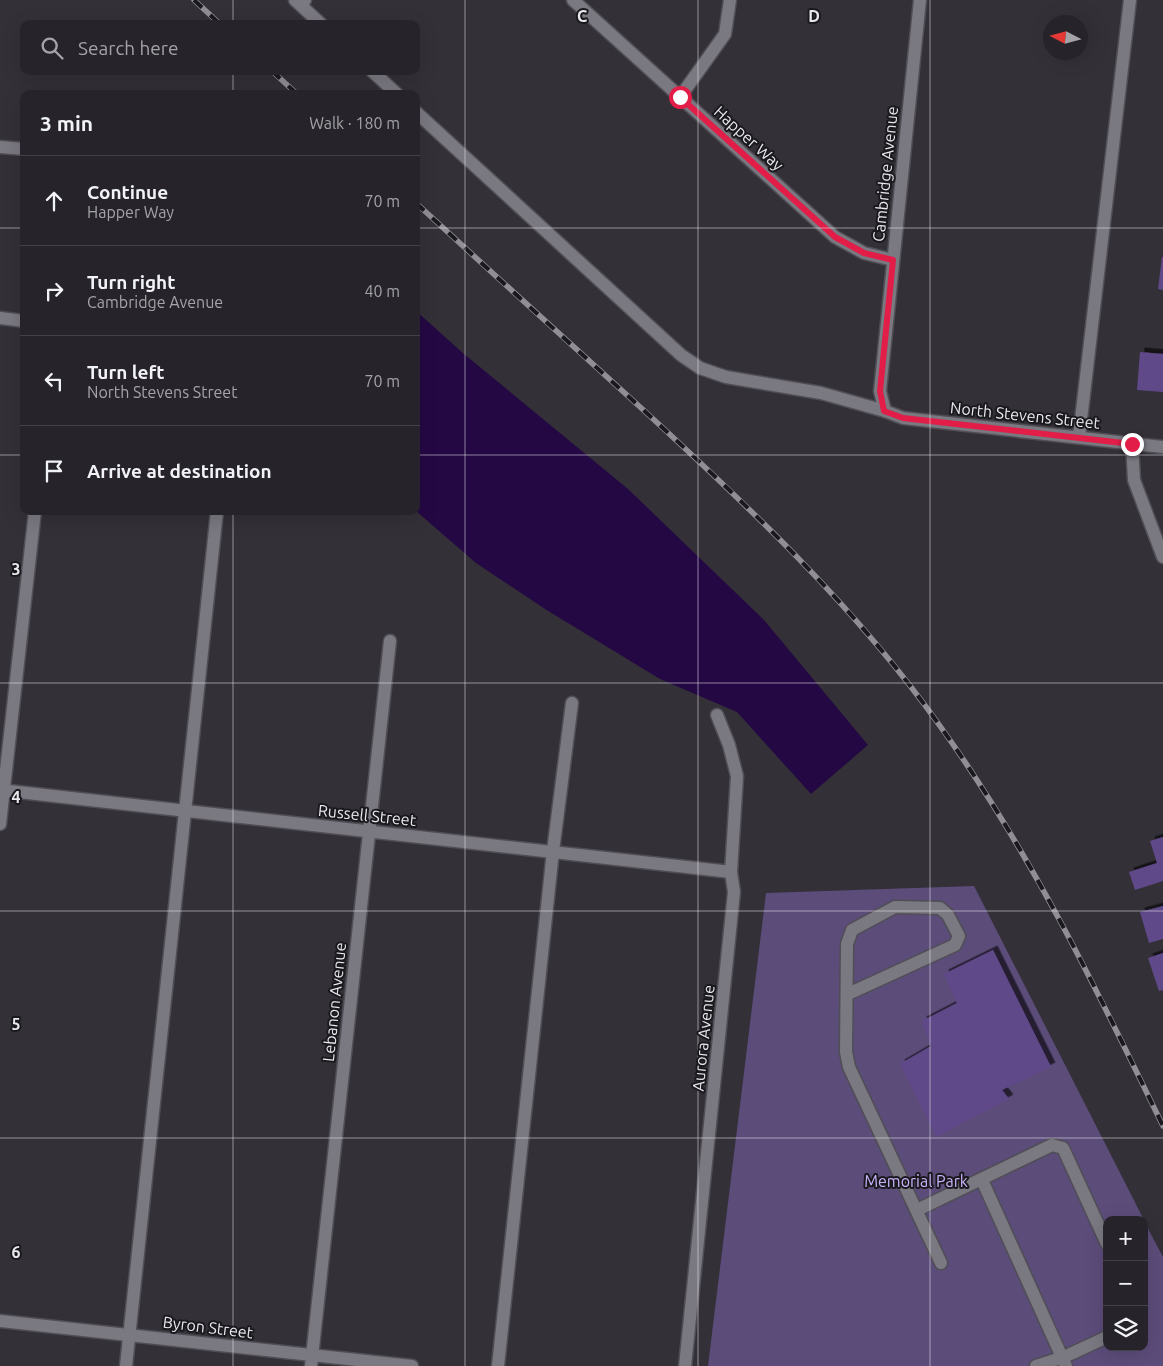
<!DOCTYPE html>
<meta charset="utf-8">
<style>
:root{--surface:#26242a;--page:#323036;--text:#f1f3f6;--muted:#a4a4a8;--line:#424147}
body{margin:0;font-family:Ubuntu,sans-serif;background:var(--page);color:var(--text)}
.controls{position:absolute;right:15px;bottom:15px;display:grid;overflow:hidden;border-radius:10px;box-shadow:0 5px 20px #0002}
.controls button{width:45px;height:45px;display:grid;place-items:center;padding:0;border:0;border-bottom:1px solid var(--line);background:var(--surface);color:var(--text);font:25px sans-serif}
.compass{position:absolute;left:1043px;top:15px;width:45px;height:45px;border-radius:50%;background:var(--surface);box-shadow:0 5px 20px #0002;rotate:276deg}
.stop{position:absolute;width:15px;height:15px;margin:-11px;border:4px solid #e11d48;border-radius:50%;background:#fff}
.stop.end{background:#e11d48;border-color:#fff;box-shadow:0 1px 5px #0008}
.list{margin:0;padding:0;list-style:none}
h2{display:flex;justify-content:space-between;align-items:center;height:65px;margin:0;padding:0 20px;font-size:21px}
h2 small{font-size:16px;font-weight:400;color:var(--muted)}
.list li{display:grid;grid-template-columns:32px 1fr auto;gap:15px;align-items:center;box-sizing:border-box;height:90px;padding:0 20px;border-top:1px solid var(--line)}
.list b{display:block;font-size:19px;white-space:nowrap}
.list p{margin:0;font-size:16px;white-space:nowrap;color:var(--muted)}
.list em{font-size:16px;font-style:normal;color:var(--muted)}
.icon{flex:none;width:28px;height:28px;fill:none;stroke:currentColor;stroke-width:2;stroke-linecap:round;stroke-linejoin:round}
.map{position:relative;flex:none;width:1163px;height:1366px;overflow:hidden}
.search{position:absolute;background:var(--surface);box-shadow:0 5px 20px #0002;left:20px;top:20px;width:400px;height:55px;display:flex;align-items:center;gap:12px;box-sizing:border-box;padding:0 18px;border-radius:10px;color:var(--muted);font-size:19px}
.panel{position:absolute;background:var(--surface);box-shadow:0 5px 20px #0002;left:20px;top:90px;width:400px;height:425px;border-radius:10px}
.map>svg:first-child{display:block}
</style>
<div class="map">
<svg width="1163" height="1366" viewBox="0 0 1163 1366">
<defs>
<filter id="shadow"><feDropShadow dx="4.5" dy="-4.5" stdDeviation="0" flood-color="#0009"/></filter>
</defs>
<rect width="100%" height="100%" fill="#333038"/>
<!-- green -->
<path fill="#5c4c7a" d="M974 886 1144 1220H1107V1347H1144V1221L1163 1257V1366H708L766 893Z"/>
<!-- water -->
<path fill="#240844" d="M416 311 464 354 628 489 764 620 868 745 811 794 737 712 660 679 545 609 476 563 416 511Z"/>
<!-- building -->
<path fill="#604989" filter="url(#shadow)" d="M1162 257H1163V290L1158 289Z
M1140 352 1163 354V392L1137 390Z
M1163 837V881L1135 890 1129 872 1157 863 1150 841Z
M1163 906V939L1149 943 1140 912Z
M993 950 1051 1067 1002 1090 1009 1099 936 1137 900 1064 931 1046 922 1021 957 1003 944 974Z
M1163 953V990L1159 991 1148 958Z"/>
<g fill="none" stroke-linecap="round" stroke-linejoin="round">
<defs>
<path id="lane" d="M295 0 321 24
M372 71 397 94
M680 97 725 34 730 0
M416 112 681 355 700 368 726 377 821 393 885 411
M0 147 24 149
M1079 437 1130 0
M848 994 955 945 959 936 948 915 940 908 895 907 852 930 847 944 846 1052 849 1067 941 1263
M982 1180 1066 1366
M917 1210 1052 1145 1063 1148 1107 1244
M126 1366 217 511
M498 1366 553 851 572 703"/>
<path id="street" d="M573 0 835 237 864 253 893 260
M920 0 880 391 885 411 903 418 1163 447
M301 5 305 0
M0 318 24 321
M1132 444 1134 480 1163 557
M0 790 731 872
M0 824 35 511
M0 1321 412 1366
M311 1366 390 641
M685 1366 734 892 731 872 737 776 729 745 717 715
M1036 1366 1064 1357 1107 1337"/>
</defs>
<!-- lane casing -->
<use href="#lane" stroke="#504e55" stroke-width="15"/>
<!-- street casing -->
<use href="#street" stroke="#504e55" stroke-width="15"/>
<!-- lane -->
<use href="#lane" stroke="#7a7881" stroke-width="12"/>
<!-- street -->
<use href="#street" stroke="#7a7881" stroke-width="12"/>
<defs>
<path id="rail" d="M194 0 220 24
M272 71 297 94
M416 203C490 271 565 339 639 406 747 505 855 606 940 726 1030 851 1096 988 1163 1126"/>
</defs>
<!-- rail casing -->
<use href="#rail" stroke="#918f95" stroke-width="5.5"/>
<!-- rail -->
<use href="#rail" stroke="#1a191d" stroke-width="4" stroke-dasharray="11" stroke-linecap="butt"/>
</g>
<g fill="none" stroke-linecap="round" stroke-linejoin="round">
<!-- route -->
<path stroke="#e11d48" stroke-width="6" d="M680 97 835 237 864 253 893 260 880 391 884 411 903 418 1132 444"/>
</g>
<!-- grid -->
<path fill="none" stroke="#e9e8ed" stroke-width="1" stroke-opacity="0.55" d="M233 0V24M465 0V1366M698 0V1366M930 0V1366M233 71V94M0 228H24M416 228H1163M0 455H24M416 455H1163M233 511V1366M0 683H1163M0 911H1163M0 1138H1163"/>
<g text-anchor="middle" stroke-width="4" stroke-linejoin="round" paint-order="stroke">
<!-- street labels -->
<g font-size="16" fill="#e9e8ed" stroke="#1a191d">
<text transform="translate(749 138) rotate(42)" y="6">Happer Way</text>
<text transform="translate(885 174) rotate(-84)" y="6">Cambridge Avenue</text>
<text transform="translate(1025 415) rotate(6)" y="6">North Stevens Street</text>
<text transform="translate(367 815) rotate(6)" y="6">Russell Street</text>
<text transform="translate(334 1002) rotate(-84)" y="6">Lebanon Avenue</text>
<text transform="translate(703 1038) rotate(-84)" y="6">Aurora Avenue</text>
<text transform="translate(208 1327) rotate(7)" y="6">Byron Street</text>
</g>
<!-- park labels -->
<g font-size="16" fill="#cbb3fd" stroke="#1a191d">
<text x="916" y="1187">Memorial Park</text>
</g>
</g>
<g font-size="16" text-anchor="middle" font-weight="bold" fill="#e9e8ed" stroke="#1a191d" stroke-width="4" stroke-linejoin="round" paint-order="stroke">
<text x="582" y="22">C</text>
<text x="814" y="22">D</text>
<text x="16" y="575">3</text>
<text x="16" y="803">4</text>
<text x="16" y="1030">5</text>
<text x="16" y="1258">6</text>
</g>
</svg>
<div class="controls">
<button>+</button>
<button>−</button>
<button><svg class="icon" aria-label="layers" viewBox="0 0 24 24"><path d="M12 4l9 5-9 5-9-5zM3 14l9 5 9-5"/></svg></button>
</div>
<svg class="compass" viewBox="-18 -18 36 36"><path d="M0-13l5 13h-10z" fill="#e53935"/><path d="M0 13l5-13h-10z" fill="#a4a4a8"/></svg>
<div class="stop" style="left:680px;top:97px"></div>
<div class="stop end" style="left:1132px;top:444px"></div>
<div class="search"><svg class="icon" aria-label="search" viewBox="0 0 24 24"><circle cx="10" cy="10" r="6"/><path d="M15 15l6 6"/></svg>Search here</div>
<section class="panel">
<h2>3 min<small>Walk · 180 m</small></h2>
<ul class="list">
<li><svg class="icon" aria-label="ahead" viewBox="0 0 24 24"><path d="M12 20V5M6 11l6-6 6 6"/></svg><div><b>Continue</b><p>Happer Way</p></div><em>70 m</em></li>
<li><svg class="icon" aria-label="right" viewBox="0 0 24 24"><path d="M7 20v-9h11M14 6l5 5-5 5"/></svg><div><b>Turn right</b><p>Cambridge Avenue</p></div><em>40 m</em></li>
<li><svg class="icon" aria-label="left" viewBox="0 0 24 24"><path d="M17 20v-9H6M10 6l-5 5 5 5"/></svg><div><b>Turn left</b><p>North Stevens Street</p></div><em>70 m</em></li>
<li><svg class="icon" aria-label="arrive" viewBox="0 0 24 24"><path d="M6 21V4h12l-3 4 3 4H6"/></svg><div><b>Arrive at destination</b></div></li>
</ul>
</section>
</div>
